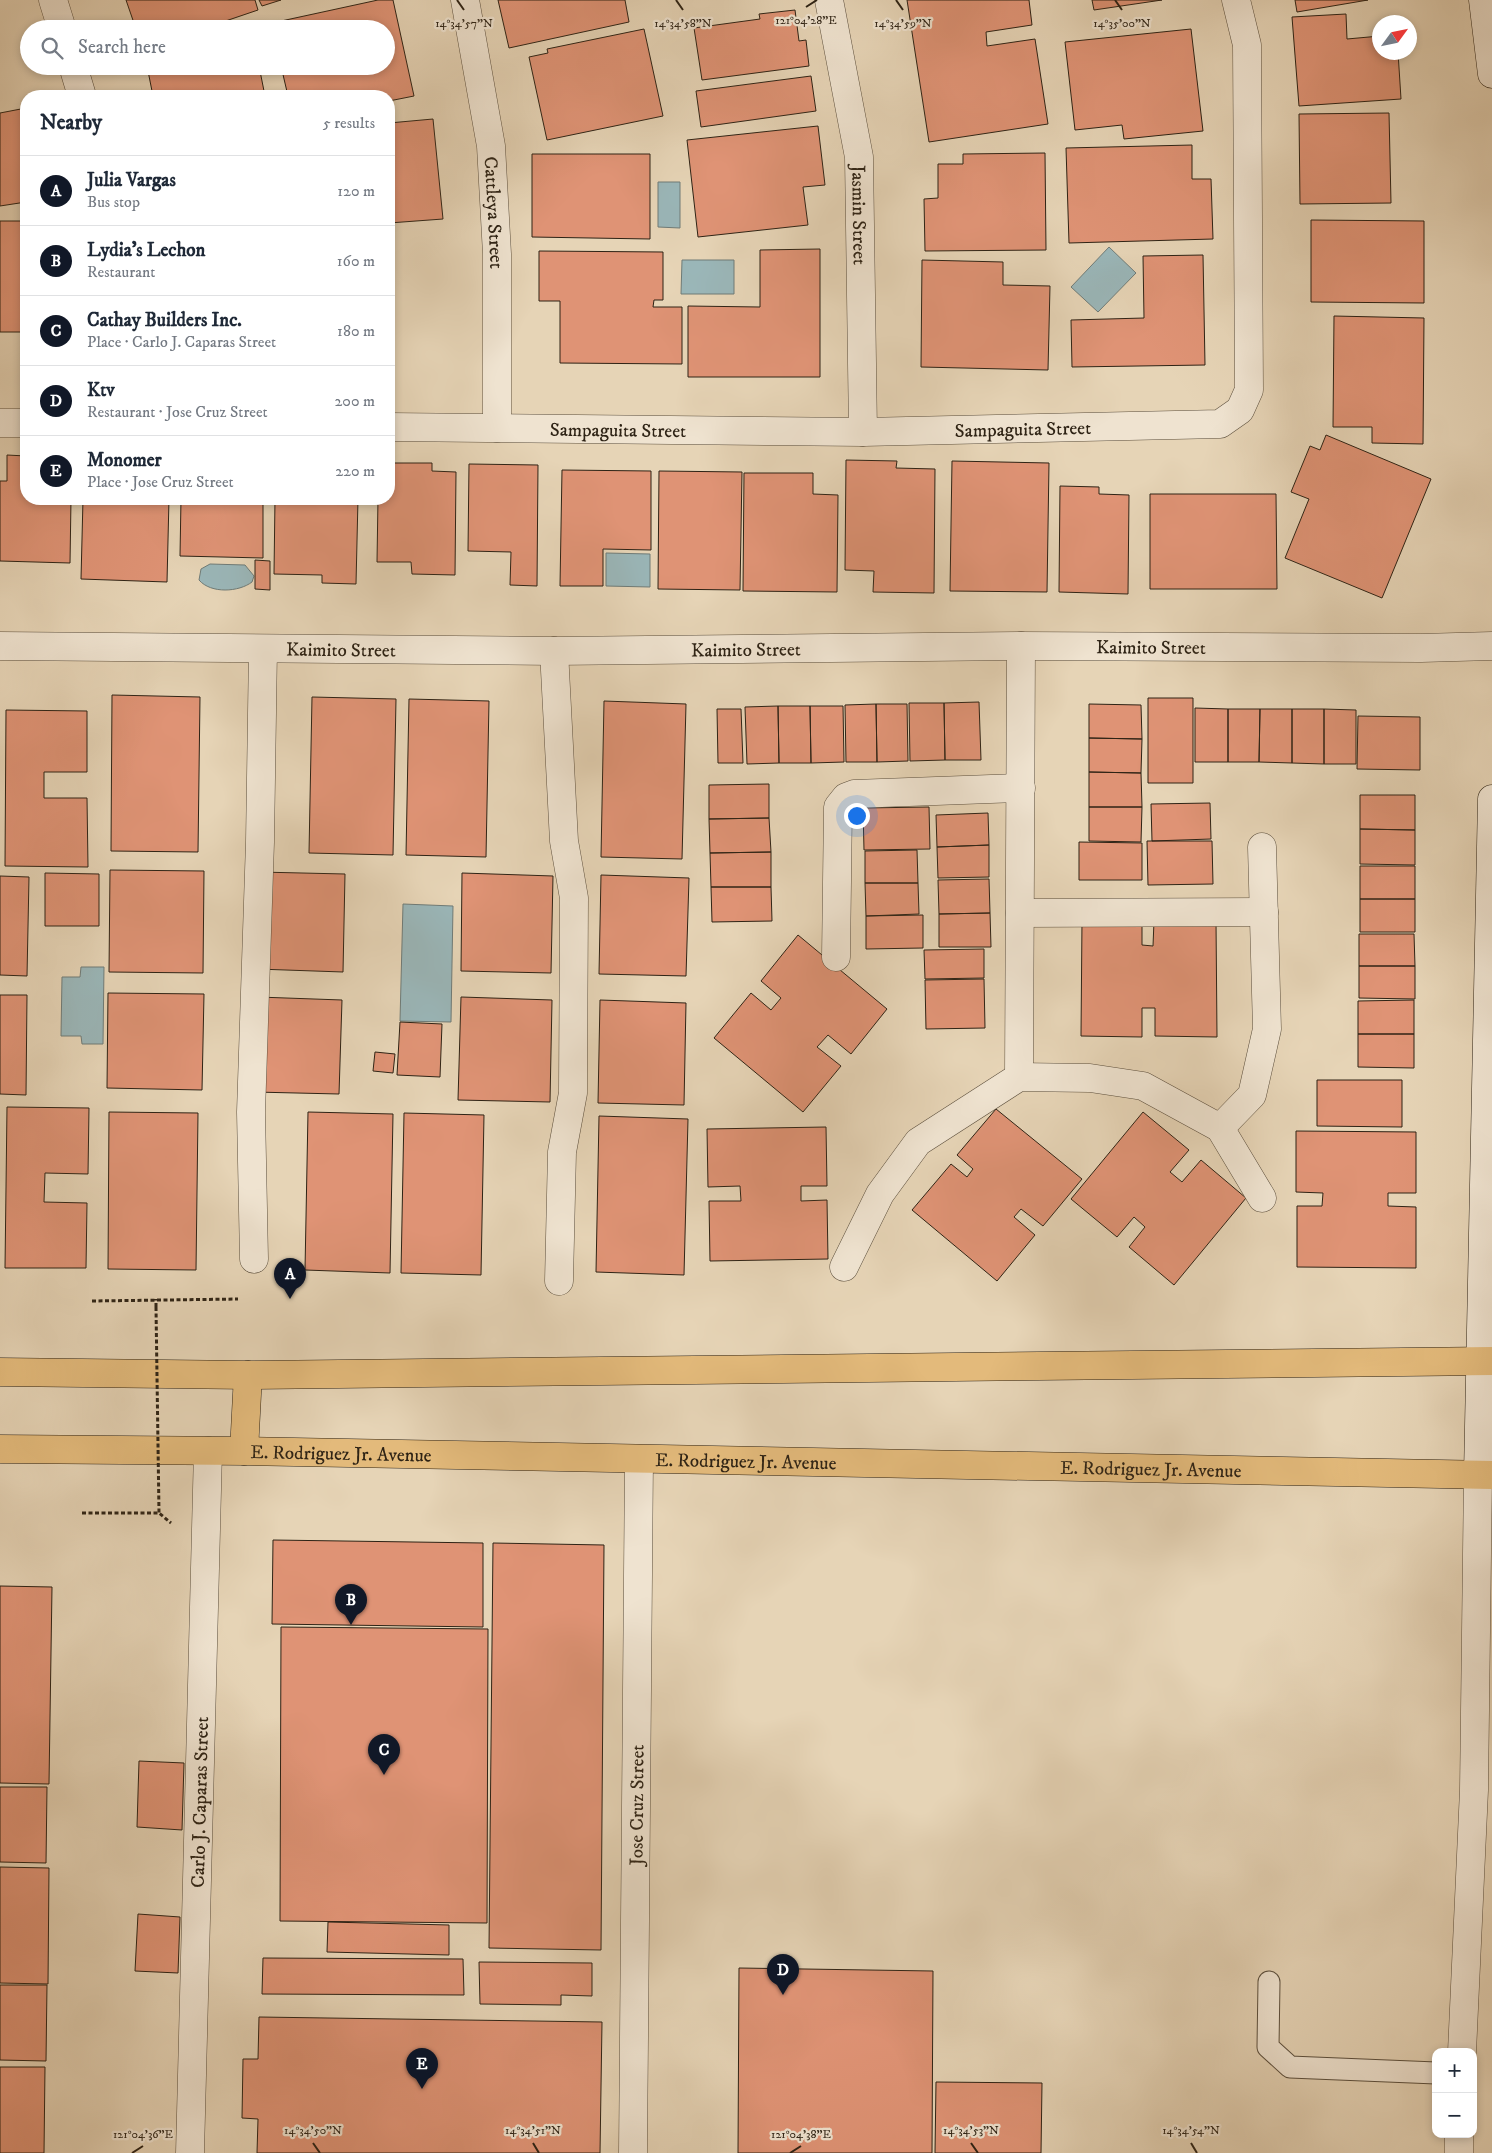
<!DOCTYPE html>
<meta charset="utf-8">
<style>
:root{--surface:#fff;--page:#f2f2f3;--text:#1f2937;--muted:#747a83;--line:#e0e1e3;--accent:#111827}
body{margin:0;font-family:"IM FELL DW Pica",serif;background:var(--page);color:var(--text)}
.controls{position:absolute;right:15px;bottom:15px;display:grid;overflow:hidden;border-radius:10px;box-shadow:0 2px 8px #0003}
.controls button{width:45px;height:45px;display:grid;place-items:center;padding:0;border:0;border-bottom:1px solid var(--line);background:var(--surface);color:var(--text);font:25px sans-serif}
.compass{position:absolute;left:1372px;top:15px;width:45px;height:45px;border-radius:50%;background:var(--surface);box-shadow:0 2px 8px #0003;rotate:57deg}
.you{position:absolute;left:856px;top:815px;width:18px;height:18px;margin:-12px;border:4px solid #fff;border-radius:50%;background:#1a73e8;box-shadow:0 0 0 8px #1a73e833}
.badge{display:grid;place-items:center;width:32px;height:32px;border-radius:50%;background:var(--accent);color:#fff;font-size:16px;font-weight:700}
.pin{position:absolute;translate:-50% -41px;filter:drop-shadow(0 1px 2px #0008)}
.pin::after{content:'';position:absolute;top:26px;width:18px;height:15px;background:inherit;clip-path:polygon(0 0,100% 0,50% 100%)}
.list{margin:0;padding:0;list-style:none}
h2{display:flex;justify-content:space-between;align-items:center;height:65px;margin:0;padding:0 20px;font-size:21px}
h2 small{font-size:16px;font-weight:400;color:var(--muted)}
.list li{display:grid;grid-template-columns:32px 1fr auto;gap:15px;align-items:center;box-sizing:border-box;height:70px;padding:0 20px;border-top:1px solid var(--line)}
.list b{display:block;font-size:19px;white-space:nowrap}
.list p{margin:0;font-size:16px;white-space:nowrap;color:var(--muted)}
.list em{font-size:16px;font-style:normal;color:var(--muted)}
.icon{flex:none;width:28px;height:28px;fill:none;stroke:currentColor;stroke-width:2;stroke-linecap:round;stroke-linejoin:round}
.map{position:relative;flex:none;width:1492px;height:2153px;overflow:hidden}
.search{position:absolute;background:var(--surface);box-shadow:0 2px 8px #0003;left:20px;top:20px;width:375px;height:55px;display:flex;align-items:center;gap:12px;box-sizing:border-box;padding:0 18px;border-radius:28px;color:var(--muted);font-size:19px}
.panel{position:absolute;background:var(--surface);box-shadow:0 2px 8px #0003;left:20px;top:90px;width:375px;height:415px;border-radius:20px}
.map>svg:first-child{display:block}
</style>
<div class="map">
<svg width="1492" height="2153" viewBox="0 0 1492 2153">
<rect width="100%" height="100%" fill="#e6d4b6"/>
<filter id="stains"><feTurbulence type="fractalNoise" baseFrequency=".004" numOctaves="4"/><feColorMatrix values="0 0 0 0 .2 0 0 0 0 .09 0 0 0 0 .02 0 0 0 .5 -.17"/></filter>
<radialGradient id="worn" r=".72"><stop offset=".6" stop-color="#630" stop-opacity="0"/><stop offset="1" stop-color="#630" stop-opacity=".3"/></radialGradient>
<!-- water -->
<path fill="#9ab6b8" stroke="#6f7b77" d="M658 182H680V228L658 227Z
M1109 247 1136 273 1098 312 1071 287Z
M682 260H734V294H681Z
M606 553 650 554V587L606 586Z
M210 564 245 565 254 576 252 582C239 592 211 594 199 580L201 569Z
M403 904 453 906 451 1022 400 1021Z
M81 967H104L103 1044H82L81 1036H61L62 977H80Z"/>
<!-- building -->
<path fill="#df9375" stroke="#2e2315" d="M126 0H255L258 10 202 29H136Z
M259 0H281L262 6Z
M378 0H393L414 96 389 101V96H288L281 66H386V29H273L272 23Z
M498 0H625L629 22 509 48Z
M907 0H1029L1032 25 986 32 987 46 1035 39 1048 124 929 142Z
M1092 0H1162L1094 10Z
M1295 0H1368L1297 12Z
M795 10 799 41 806 40 809 66 702 80 694 28 760 19 759 14Z
M1346 14 1347 39 1380 36V52H1398L1401 99 1299 106 1292 17Z
M644 29 663 116 547 140 529 57 548 53 547 49Z
M1191 29 1203 131 1124 139 1122 125 1075 130 1065 42Z
M147 66H259L265 96H153Z
M811 76 816 111 701 127 696 91Z
M26 108V202L0 206V113Z
M1389 113 1391 203 1300 204 1299 114Z
M433 119 443 219 389 223V123Z
M818 126 825 185 803 187 808 225 698 237 687 140Z
M1192 145V179H1211L1213 239 1069 243 1066 148Z
M1045 153 1046 250 925 251 924 199 938 198V164H963V154Z
M532 154H650V239L532 237Z
M1311 220 1424 221V303L1311 302Z
M0 221H26V332H0Z
M820 249V377H688V306L760 307V250Z
M539 251 663 252V300H654L653 307H682V364L560 363V301H539Z
M1203 255 1205 365 1072 367 1071 320 1144 318 1143 256Z
M922 260 1003 262V285L1050 286 1048 370 921 367Z
M1334 316 1424 318 1423 444 1372 443V427H1333Z
M1326 435 1431 479 1382 598 1285 558 1309 499 1291 492 1310 446 1320 450Z
M7 455 26 456V499H71L70 563 0 561V481H7Z
M846 460 897 461 896 468 935 469 934 593 873 592 874 571 845 570Z
M952 461 1049 463 1047 592 950 591Z
M389 463H432V471L456 472 455 575 412 574 411 562H377L378 499H389Z
M469 464 538 465 537 586 510 585 511 552 468 551Z
M562 470 651 471V550L603 549V586H560Z
M659 471 742 472 740 590 658 589Z
M744 473H813V494L838 495 837 592 743 591Z
M1060 486 1099 487V494L1129 495 1128 594 1059 592Z
M1150 494H1276L1277 589H1150Z
M83 499H169L167 582 81 579Z
M181 499H263V558L180 556Z
M275 499H358L356 584 322 583V575L274 574Z
M255 560 270 561V590L255 589Z
M112 695 200 697 198 852 111 851Z
M312 697 396 699 393 855 309 853Z
M1148 698H1193V783H1148Z
M409 699 489 701 486 857 406 855Z
M604 701 686 704 682 859 601 857Z
M979 702 981 760H945L944 703Z
M909 703H944L945 760 910 761Z
M876 704 877 762H846L845 705Z
M876 704H907L908 761 877 762Z
M1089 704 1141 705 1142 739 1089 738Z
M778 706 779 763 747 764 745 707Z
M778 706H810L811 763H779Z
M810 706H843L844 762 811 763Z
M1195 708 1228 709V762H1195Z
M717 709H741L743 763H718Z
M1228 709H1260L1259 762H1228Z
M1260 709H1292V763L1259 762Z
M1292 709H1324V764L1292 763Z
M1324 709 1356 710V764H1324Z
M6 710 87 711V772H44V798H87L88 867 5 866Z
M1358 716 1420 717V770L1357 769Z
M1089 738 1142 739 1141 773 1089 772Z
M1089 772 1141 773 1142 807H1089Z
M769 784V818L709 819V785Z
M1360 795H1415V830L1360 829Z
M1210 803 1211 839 1152 841 1151 804Z
M929 807 930 849 864 850 863 808Z
M1089 807H1142L1141 842 1089 841Z
M988 813 989 845 937 847 936 815Z
M769 818 771 852 710 853 709 819Z
M1360 829 1415 830V865L1360 864Z
M1147 841H1212L1213 884 1148 885Z
M1079 842 1142 843V880H1079Z
M989 845V877L938 878 937 847Z
M917 850 918 883H865V851Z
M771 852V887H711L710 853Z
M1360 866H1415V899H1360Z
M110 870 204 871 203 973 109 972Z
M259 872 345 874 343 972 257 969Z
M45 873 99 874V926H45Z
M462 873 553 876 551 973 461 971Z
M601 875 689 878 686 976 599 974Z
M0 876 29 877 27 976 0 975Z
M989 879 990 913 939 914 938 880Z
M865 883H918L919 914 866 916Z
M711 887H771L772 921 712 922Z
M1360 899H1415V932H1360Z
M990 913 991 947H939V914Z
M923 915V948L866 949V916Z
M1082 920 1142 921V945L1153 946 1154 921H1216L1217 1037 1155 1036V1008H1142V1037L1081 1036Z
M1359 934H1414L1415 966H1359Z
M798 935 887 1009 851 1054 828 1035 817 1047 841 1066 803 1112 714 1038 751 993 771 1010 781 998 761 981Z
M984 949V978L925 979 924 950Z
M1359 966H1415V999L1359 998Z
M984 979 985 1028 926 1029 925 980Z
M108 993 204 994 202 1090 107 1088Z
M0 995H27L26 1095 0 1094Z
M258 997 342 1000 339 1094 254 1092Z
M461 997 552 1000 550 1102 458 1100Z
M600 1000 686 1003 684 1105 598 1103Z
M1414 1000V1034H1358V1001Z
M400 1022 442 1024 440 1077 397 1075Z
M1358 1034H1414V1068L1358 1067Z
M375 1052 395 1054 393 1073 373 1071Z
M1317 1080H1402V1127L1317 1126Z
M7 1107 89 1108 88 1174 45 1173 44 1202 87 1203 86 1268H5Z
M996 1109 1082 1179 1043 1226 1021 1209 1014 1217 1035 1235 997 1281 912 1210 951 1164 967 1177 973 1169 957 1155Z
M109 1112 198 1113 196 1270 108 1269Z
M308 1112 393 1114 390 1273 305 1270Z
M1143 1112 1189 1150 1170 1172 1182 1182 1201 1160 1246 1198 1174 1285 1129 1247 1145 1227 1134 1217 1117 1237 1071 1199Z
M404 1113 484 1115 481 1275 401 1273Z
M599 1116 688 1119 684 1275 596 1272Z
M826 1127 827 1186H801V1201L827 1200 828 1259 710 1261 709 1201H741L740 1186 708 1187 707 1129Z
M1296 1131 1416 1132V1193H1388V1206L1416 1207V1268L1297 1267V1206H1322L1323 1193 1296 1192Z
M273 1540 483 1543V1627L272 1624Z
M493 1543 604 1545 601 1950 489 1948Z
M0 1586 52 1587 49 1784 0 1783Z
M281 1627 488 1629 487 1923 280 1921Z
M139 1761 184 1763 182 1830 137 1827Z
M0 1787H47L46 1863 0 1862Z
M0 1867 49 1868 48 1984 0 1983Z
M138 1914 180 1917 178 1973 135 1971Z
M328 1922 449 1925V1955L327 1952Z
M263 1958 463 1959 464 1995 262 1994Z
M479 1962 592 1963V1996L561 1995V2005L480 2004Z
M739 1968 933 1971 932 2153H738Z
M0 1985H47L46 2061 0 2060Z
M259 2017 602 2022 600 2153H257L258 2119 242 2118 243 2059H258Z
M0 2067H45L44 2153H0Z
M936 2082 1042 2083 1041 2153H935Z"/>
<g fill="none" stroke-linecap="round" stroke-linejoin="round">
<defs>
<path id="lane" d="M1269 1982 1268 2047 1290 2067 1436 2073"/>
<g id="street">
<path d="M53 0 62 29"/>
<path id="s1" d="M465 0 491 146 497 254V428"/>
<path id="s2" d="M829 0 859 157 863 432"/>
<path d="M73 66 82 96"/>
<path d="M0 423H26"/>
<path id="s3" d="M389 427 863 432 1220 424 1240 410 1249 390 1247 45 1236 0"/>
<path id="s4" d="M0 646 554 651 1021 646 1421 648 1492 646"/>
<path d="M554 651 564 841 574 898 573 1093 562 1152 559 1281"/>
<path d="M1020 913 1264 912"/>
<path d="M836 957 838 807 846 797 854 794 1021 788"/>
<path d="M1019 1077 1021 646"/>
<path d="M1220 1128 1252 1095 1267 1029 1262 847"/>
<path d="M254 1259 251 1112 260 842 263 649"/>
<path d="M844 1267 880 1194 918 1142 1019 1077 1090 1078 1143 1086 1220 1128 1262 1198"/>
<path d="M1462 2052 1474 1790 1478 1475"/>
<path id="s5" d="M190 2153 208 1451"/>
<path id="s6" d="M633 2153 639 1459"/>
<path d="M1459 2153V2134"/>
</g>
<path id="secondary" d="M1483 0 1492 74
M1478 1475 1492 799"/>
<g id="primary">
<path d="M0 1372 248 1375 1492 1361"/>
<path id="s7" d="M0 1449 244 1451 1492 1475"/>
<path d="M244 1451 248 1375"/>
</g>
</defs>
<!-- lane casing -->
<use href="#lane" stroke="#5c4f3d" stroke-width="23"/>
<!-- street casing -->
<use href="#street" stroke="#5c4f3d" stroke-width="29"/>
<!-- secondary casing -->
<use href="#secondary" stroke="#2e2315" stroke-width="29"/>
<!-- primary casing -->
<use href="#primary" stroke="#2e2315" stroke-width="29"/>
<!-- path -->
<path stroke="#2e2315" stroke-width="3" stroke-dasharray="4 2.5" stroke-linecap="butt" d="M92 1301 238 1299
M156 1307V1299
M82 1513H159L171 1523"/>
<!-- lane -->
<use href="#lane" stroke="#efe3d0" stroke-width="21"/>
<!-- street -->
<use href="#street" stroke="#efe3d0" stroke-width="28"/>
<!-- secondary -->
<use href="#secondary" stroke="#efe3d0" stroke-width="28"/>
<!-- primary -->
<use href="#primary" stroke="#e3ba7b" stroke-width="28"/>
<!-- path-bridge -->
<path stroke="#2e2315" stroke-width="3" stroke-dasharray="4 2.5" stroke-linecap="butt" d="M156 1307 159 1513"/>
</g>
<!-- ticks -->
<path fill="none" stroke="#2e2315" stroke-width="2" d="M457 0 464 10M676 0 683 10M896 0 903 10M1115 0 1122 10M806 7 817 0M313 2143 320 2153M533 2143 539 2153M971 2143 978 2153M1191 2143 1197 2153M132 2153 143 2146M790 2153 801 2146"/>
<g text-anchor="middle" stroke-width="4.5" stroke-linejoin="round" paint-order="stroke">
<!-- street labels -->
<g font-size="19" fill="#2e2315" stroke="#efe3d0">
<text dy="7" stroke="none"><textPath href="#s1" startOffset="215">Cattleya Street</textPath></text>
<text dy="7" stroke="none"><textPath href="#s2" startOffset="218">Jasmin Street</textPath></text>
<text dy="7" stroke="none"><textPath href="#s3" startOffset="634">Sampaguita Street</textPath></text>
<text dy="7" stroke="none"><textPath href="#s3" startOffset="229">Sampaguita Street</textPath></text>
<text dy="7" stroke="none"><textPath href="#s4" startOffset="1151">Kaimito Street</textPath></text>
<text dy="7" stroke="none"><textPath href="#s4" startOffset="341">Kaimito Street</textPath></text>
<text dy="7" stroke="none"><textPath href="#s4" startOffset="746">Kaimito Street</textPath></text>
<text dy="7" stroke="none"><textPath href="#s7" startOffset="341">E. Rodriguez Jr. Avenue</textPath></text>
<text dy="7" stroke="none"><textPath href="#s7" startOffset="746">E. Rodriguez Jr. Avenue</textPath></text>
<text dy="7" stroke="none"><textPath href="#s7" startOffset="1151">E. Rodriguez Jr. Avenue</textPath></text>
<text dy="7" stroke="none"><textPath href="#s5" startOffset="351">Carlo J. Caparas Street</textPath></text>
<text dy="7" stroke="none"><textPath href="#s6" startOffset="348">Jose Cruz Street</textPath></text>
</g>
</g>
<g font-size="12" text-anchor="middle" fill="#2e2315" stroke="#efe3d0" stroke-width="4.5" stroke-linejoin="round" paint-order="stroke">
<text x="806" y="24">121°04'28"E</text>
<text x="464" y="27">14°34'57"N</text>
<text x="683" y="27">14°34'58"N</text>
<text x="903" y="27">14°34'59"N</text>
<text x="1122" y="27">14°35'00"N</text>
<text x="313" y="2134">14°34'50"N</text>
<text x="533" y="2134">14°34'51"N</text>
<text x="971" y="2134">14°34'53"N</text>
<text x="1191" y="2134">14°34'54"N</text>
<text x="143" y="2138">121°04'36"E</text>
<text x="801" y="2138">121°04'38"E</text>
</g>
<rect width="100%" height="100%" filter="url(#stains)"/>
<rect width="100%" height="100%" fill="url(#worn)"/>
</svg>
<div class="controls">
<button>+</button>
<button>−</button>
</div>
<svg class="compass" viewBox="-18 -18 36 36"><path d="M0-13l5 13h-10z" fill="#e53935"/><path d="M0 13l5-13h-10z" fill="#747a83"/></svg>
<div class="you"></div>
<div class="pin badge" style="left:290px;top:1299px">A</div>
<div class="pin badge" style="left:351px;top:1625px">B</div>
<div class="pin badge" style="left:384px;top:1775px">C</div>
<div class="pin badge" style="left:783px;top:1995px">D</div>
<div class="pin badge" style="left:422px;top:2089px">E</div>
<div class="search"><svg class="icon" aria-label="search" viewBox="0 0 24 24"><circle cx="10" cy="10" r="6"/><path d="M15 15l6 6"/></svg>Search here</div>
<section class="panel">
<h2>Nearby<small>5 results</small></h2>
<ul class="list">
<li><span class="badge">A</span><div><b>Julia Vargas</b><p>Bus stop</p></div><em>120 m</em></li>
<li><span class="badge">B</span><div><b>Lydia's Lechon</b><p>Restaurant</p></div><em>160 m</em></li>
<li><span class="badge">C</span><div><b>Cathay Builders Inc.</b><p>Place · Carlo J. Caparas Street</p></div><em>180 m</em></li>
<li><span class="badge">D</span><div><b>Ktv</b><p>Restaurant · Jose Cruz Street</p></div><em>200 m</em></li>
<li><span class="badge">E</span><div><b>Monomer</b><p>Place · Jose Cruz Street</p></div><em>220 m</em></li>
</ul>
</section>
</div>
